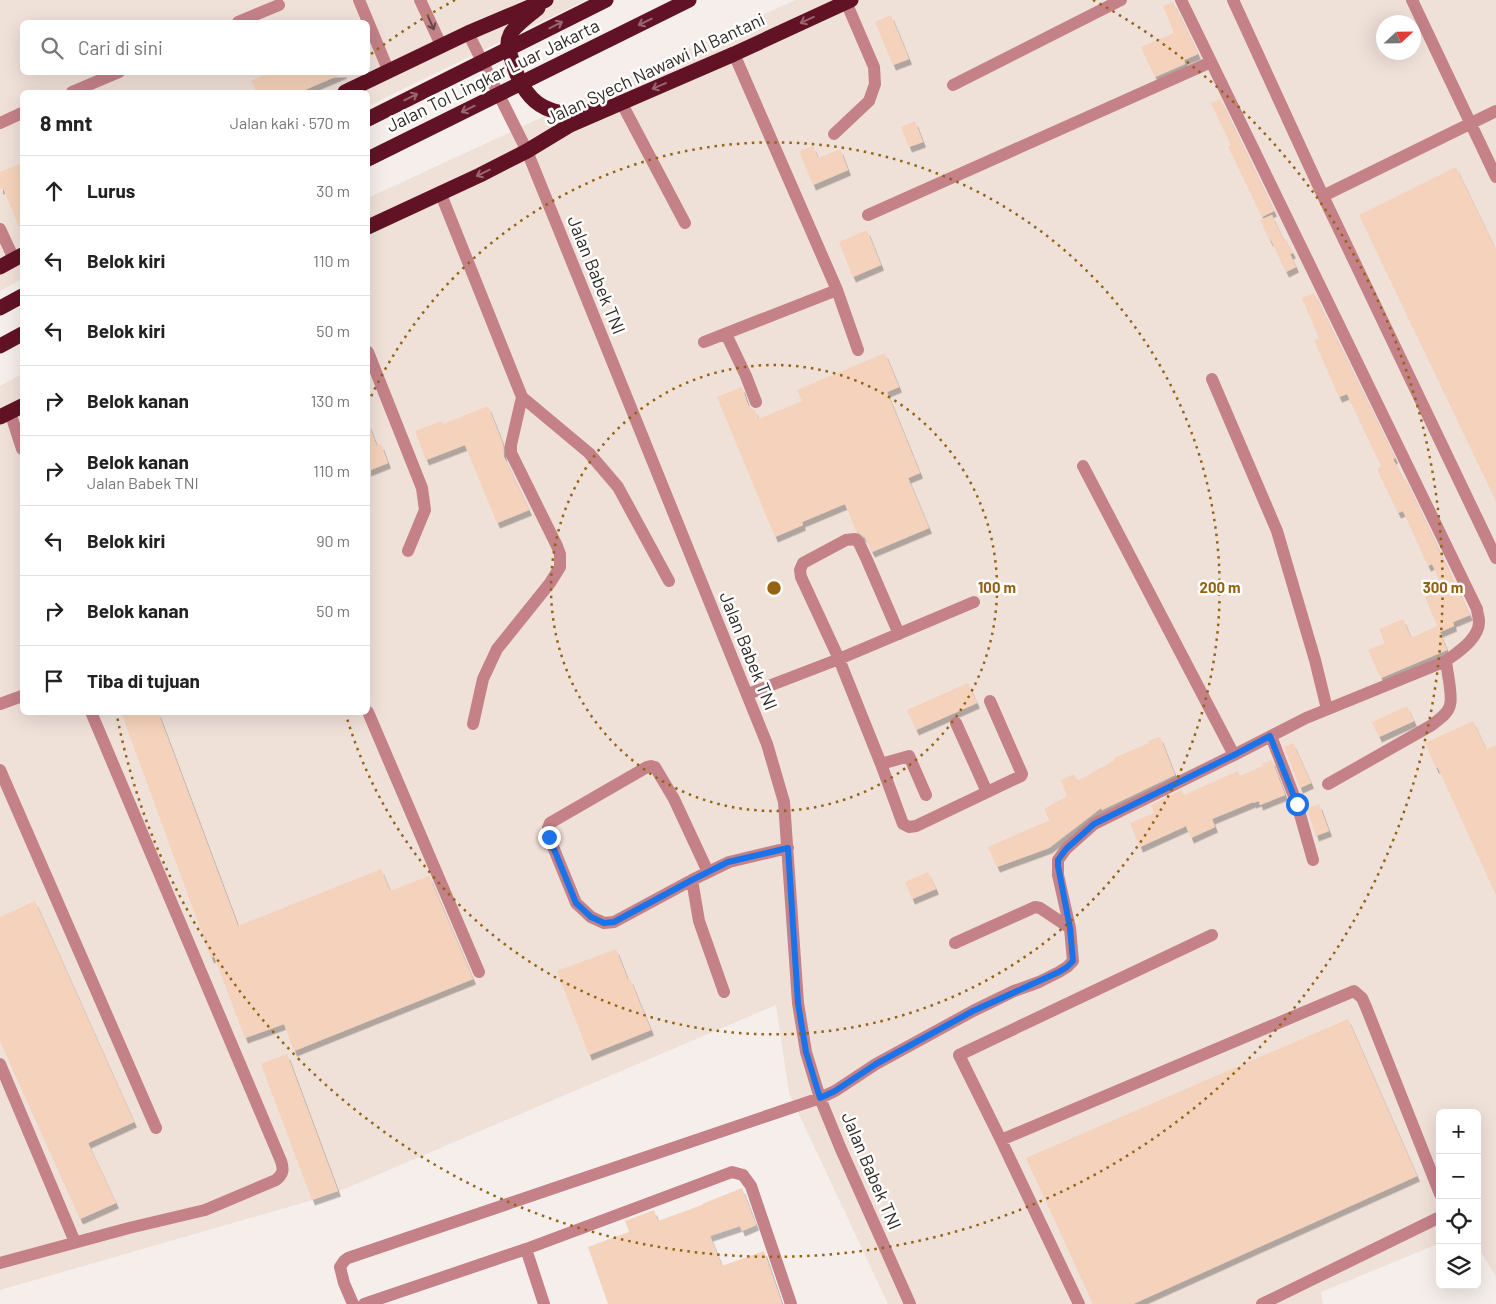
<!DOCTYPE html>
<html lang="id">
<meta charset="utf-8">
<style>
:root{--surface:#fff;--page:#f6f6f6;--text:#222;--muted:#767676;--line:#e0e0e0}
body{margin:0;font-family:Barlow,sans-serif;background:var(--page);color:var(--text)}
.controls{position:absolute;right:15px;bottom:15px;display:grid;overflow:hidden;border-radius:8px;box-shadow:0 5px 20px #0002}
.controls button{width:45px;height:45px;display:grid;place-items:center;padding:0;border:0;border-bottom:1px solid var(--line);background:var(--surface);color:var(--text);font:25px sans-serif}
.compass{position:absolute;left:1376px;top:15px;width:45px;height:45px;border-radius:50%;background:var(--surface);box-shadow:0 5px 20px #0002;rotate:68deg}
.stop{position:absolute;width:15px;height:15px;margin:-11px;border:4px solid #1a73e8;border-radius:50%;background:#fff}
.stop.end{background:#1a73e8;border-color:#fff;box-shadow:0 1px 5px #0008}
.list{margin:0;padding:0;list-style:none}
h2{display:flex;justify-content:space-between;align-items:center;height:65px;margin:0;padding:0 20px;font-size:21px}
h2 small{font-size:16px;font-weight:400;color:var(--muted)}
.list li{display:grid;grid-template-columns:32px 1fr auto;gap:15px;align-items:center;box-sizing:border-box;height:70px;padding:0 20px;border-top:1px solid var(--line)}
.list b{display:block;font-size:19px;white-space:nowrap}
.list p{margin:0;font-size:16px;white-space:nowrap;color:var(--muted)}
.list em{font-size:16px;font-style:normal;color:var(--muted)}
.icon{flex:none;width:28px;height:28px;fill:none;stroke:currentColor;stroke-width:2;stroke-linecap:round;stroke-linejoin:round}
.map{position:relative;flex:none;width:1496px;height:1304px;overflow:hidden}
.search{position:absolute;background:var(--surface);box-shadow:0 5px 20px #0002;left:20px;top:20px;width:350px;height:55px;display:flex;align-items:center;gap:12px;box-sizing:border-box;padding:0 18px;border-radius:8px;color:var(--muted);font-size:19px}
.panel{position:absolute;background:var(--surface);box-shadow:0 5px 20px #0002;left:20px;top:90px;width:350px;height:625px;border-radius:8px}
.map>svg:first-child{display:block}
</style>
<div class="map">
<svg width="1496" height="1304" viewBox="0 0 1496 1304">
<defs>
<filter id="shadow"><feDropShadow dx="3" dy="5.5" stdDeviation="0" flood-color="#0004"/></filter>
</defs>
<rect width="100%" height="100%" fill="#f5eeea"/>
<!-- built -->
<path fill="#efe0d8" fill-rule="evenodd" d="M0 0H586L368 106V92H22V279L0 291ZM22 22H368V72H22Z
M795 0H1496V1277L1477 1245V1113H1440V1243L1321 1292 1323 1304H888L789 1093 776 1005 330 1195 0 1290V386L22 374V712H368V198ZM1384 22H1414V52H1384Z"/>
<!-- building -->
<path fill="#f5d2bb" filter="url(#shadow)" d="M1173 2 1198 54 1184 60 1185 64 1155 77 1141 47 1174 33 1163 6Z
M891 15 909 59 893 65 875 22Z
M270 72H344V73L300 92H257L251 81Z
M1220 99 1274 211 1262 217 1228 146 1231 145 1211 103Z
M915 121 923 142 909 147 901 127Z
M813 146 818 158 840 149 848 170 813 185 799 151Z
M22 163V234L3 188 0 189V172Z
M1456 167 1496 250V501L1359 215Z
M1272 215 1284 241 1286 240 1293 253 1290 254 1296 267 1286 272 1271 240 1270 241 1260 220Z
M867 230 881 265 853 277 839 242Z
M1314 293 1395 458 1393 459 1403 479H1405L1469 613 1470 615 1453 622 1454 626 1440 632 1425 597 1444 589 1432 564 1428 566 1403 511 1398 513 1377 469 1381 466 1347 394 1339 397 1318 349 1314 340 1319 338 1302 298Z
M885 353 899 387 887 392 920 473 908 478 929 528 872 552 865 538 856 531 845 504 802 522 803 525 775 537 717 397 742 387 748 405 751 409 755 410 759 419 802 401 797 390Z
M488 406 503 444 504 457 529 510 497 523 465 445 426 460 415 431 442 421 443 424Z
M368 423 377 446 381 444 388 463 368 471Z
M1403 619 1411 638 1437 626 1447 650 1381 678 1368 650 1385 643 1379 629Z
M968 683 977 703 916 730 907 710Z
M1407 706 1414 721 1379 737 1372 722Z
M121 712H158L238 926 381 869 390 891 429 876 473 979 294 1051 284 1024 245 1038 214 956 211 958Z
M1473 721 1486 749 1496 745V895L1438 768H1436L1425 743Z
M1160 737 1175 775 1102 810 1101 808 1049 848 997 867 988 847 1050 820 1044 809 1067 796 1061 780 1074 774 1077 781 1115 760 1114 758 1149 743 1148 741Z
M1293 743 1311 783 1300 788 1284 747Z
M1272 760 1285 795 1260 805 1259 801 1253 803V802L1212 819 1215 827 1191 838 1186 826 1140 847 1130 823 1154 813 1151 805 1181 790 1184 795 1238 771 1240 776 1263 766 1262 764Z
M1319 804 1329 831 1316 836 1307 809Z
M928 872 936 889 912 899 905 882Z
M35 901 134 1122 88 1143 116 1203 80 1219 0 1041V917Z
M616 949 628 980 630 979 651 1030 589 1055 557 971Z
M1348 1019 1417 1176 1133 1304H1093L1026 1158Z
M287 1054 338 1191 312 1200 261 1064Z
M742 1188 756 1225 742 1231 740 1226 710 1236 722 1266 764 1251 782 1304H608L588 1247 629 1232 625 1221 654 1210 658 1221 702 1205V1204Z"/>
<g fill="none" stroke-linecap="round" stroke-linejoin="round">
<!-- minor -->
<path stroke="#c48188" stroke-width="12" d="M359 0 389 72
M420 0 442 47
M1233 0 1323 196 1496 558
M1412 0 1496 177
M238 22 279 5
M468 33 527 151 767 744 784 802 798 1003 806 1052 820 1098 840 1147 910 1304
M734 54 837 290 858 350
M953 85 1121 0
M72 92 119 72
M621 102 685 223
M0 123 22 113
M834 134 869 101 875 84 874 67 846 2
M440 192 522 397 589 453 618 487 669 581
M1323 196 1496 111
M868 215 1211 62
M0 229 14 259
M726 334 746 376 756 402
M704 342 837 290
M368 352 422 488 425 510 408 551
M1212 379 1277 531 1315 660 1327 709
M10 412 22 449
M1083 466 1234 755
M899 634 867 560 859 543 855 539 846 540 803 563 800 570 801 577 839 659 881 764 903 824 909 827 916 826 1021 776 1022 774 990 701
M748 694 839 659 974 602
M0 704 22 696
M368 712 479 972
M956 723 987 792
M473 724 483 679 497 649 550 583 560 567V554L557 546 511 453V445L522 397
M1271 736 1297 804 1313 860
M881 764 909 756 926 795
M0 770 156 1128
M1328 784 1432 725C1438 720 1448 714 1450 705 1453 696 1447 672 1446 661
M708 872 674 799 655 767 651 766 647 767 550 823 548 828 549 837 576 903 591 917 604 923 614 922 692 880 729 862 788 848
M692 880 699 921 724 992
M955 943 1035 907 1040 908 1070 928
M0 1064 75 1242
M1001 1140 1354 991 1362 998 1366 1007 1440 1194
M526 1249 544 1304
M0 1263 129 1228 205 1210 276 1180C283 1174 284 1170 281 1161L91 712
M353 1304 344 1283 340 1267 344 1261 348 1258 820 1098 835 1091 876 1064 973 1011 1014 991 1039 982 1059 972 1067 967 1073 961 1070 928 1058 875V860L1066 849 1094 824 1234 755 1306 718 1446 661C1458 652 1480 638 1479 621 1479 617 1477 613 1477 609L1181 0
M364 1304 526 1249 732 1172 743 1175 751 1186 791 1304
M1079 1304 1001 1140 959 1055 1212 935
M1262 1304 1440 1217"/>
<!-- highway -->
<path stroke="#611325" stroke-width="15" d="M538 8C530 15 514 26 510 35 506 43 508 50 511 57 517 79 528 103 551 110 564 115 580 112 593 111
M345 92 468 33 546 0
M368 227 480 175 527 151 570 125 734 54 851 0
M0 267 22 255
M0 308 22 296
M0 346 22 334
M0 417 22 406"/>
<!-- highway-bridge -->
<path stroke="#611325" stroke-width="15" d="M368 119 606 0
M368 159 689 0"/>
</g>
<!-- one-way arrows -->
<defs><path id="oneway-shaft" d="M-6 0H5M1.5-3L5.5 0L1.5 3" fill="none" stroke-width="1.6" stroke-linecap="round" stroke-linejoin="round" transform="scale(1.25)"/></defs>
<g stroke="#986570">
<use href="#oneway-shaft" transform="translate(807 20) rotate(155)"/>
<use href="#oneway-shaft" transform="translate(645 22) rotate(154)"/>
<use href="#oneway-shaft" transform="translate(556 25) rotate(-27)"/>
<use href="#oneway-shaft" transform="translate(659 86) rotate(157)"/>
<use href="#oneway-shaft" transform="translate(411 97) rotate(-27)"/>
<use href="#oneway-shaft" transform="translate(468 109) rotate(154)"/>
<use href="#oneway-shaft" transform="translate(483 173) rotate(154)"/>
</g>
<use stroke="#62484a" href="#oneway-shaft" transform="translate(431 23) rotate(66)"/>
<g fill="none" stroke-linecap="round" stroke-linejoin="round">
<!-- route -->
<path stroke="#1a73e8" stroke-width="6" d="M549 837 576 903 591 917 604 923 614 922 692 880 728 862 788 848 798 1003 806 1052 820 1098 835 1091 876 1064 973 1011 1059 972 1067 967 1073 961 1070 928 1058 866V860L1066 849 1094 824 1234 755 1270 736 1297 804"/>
</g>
<!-- distance rings -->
<g fill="none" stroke="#956314" stroke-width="2.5" stroke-dasharray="2.5 5">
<circle cx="774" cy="588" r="223"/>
<path d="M368 403A446 446 0 1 1 346 715"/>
<path d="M371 54A669 669 0 0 1 455 0M1093 0A669 669 0 1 1 117 716"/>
</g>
<g text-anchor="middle" stroke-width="5" stroke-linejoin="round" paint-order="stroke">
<!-- street labels -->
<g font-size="18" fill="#2d2a29" stroke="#fefdfc">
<text transform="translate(655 69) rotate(-25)" y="6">Jalan Syech Nawawi Al Bantani</text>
<text transform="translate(493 76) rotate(-26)" y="6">Jalan Tol Lingkar Luar Jakarta</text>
<text transform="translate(596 275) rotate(68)" y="6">Jalan Babek TNI</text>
<text transform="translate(748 651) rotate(68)" y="6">Jalan Babek TNI</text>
<text transform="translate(871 1171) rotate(67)" y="6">Jalan Babek TNI</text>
</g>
</g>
<circle cx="774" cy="588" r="8" fill="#956314" stroke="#fefdfc" stroke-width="2.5"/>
<g font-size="15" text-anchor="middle" font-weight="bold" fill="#956314" stroke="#fefdfc" stroke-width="5" stroke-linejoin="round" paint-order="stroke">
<text x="997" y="593">100 m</text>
<text x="1220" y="593">200 m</text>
<text x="1443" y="593">300 m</text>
</g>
</svg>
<div class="controls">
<button>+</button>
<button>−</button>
<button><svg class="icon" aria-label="locate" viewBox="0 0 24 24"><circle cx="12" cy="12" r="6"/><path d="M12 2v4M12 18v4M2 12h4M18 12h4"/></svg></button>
<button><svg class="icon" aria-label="layers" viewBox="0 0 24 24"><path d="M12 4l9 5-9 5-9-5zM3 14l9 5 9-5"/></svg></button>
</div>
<svg class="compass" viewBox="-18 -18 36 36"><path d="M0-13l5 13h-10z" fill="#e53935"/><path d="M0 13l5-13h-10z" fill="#767676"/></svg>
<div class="stop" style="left:1297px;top:804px"></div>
<div class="stop end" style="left:549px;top:837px"></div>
<div class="search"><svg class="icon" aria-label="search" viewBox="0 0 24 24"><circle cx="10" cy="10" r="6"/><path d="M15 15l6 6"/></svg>Cari di sini</div>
<section class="panel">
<h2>8 mnt<small>Jalan kaki · 570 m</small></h2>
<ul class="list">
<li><svg class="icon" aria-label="ahead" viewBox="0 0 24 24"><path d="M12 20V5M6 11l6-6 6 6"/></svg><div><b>Lurus</b></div><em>30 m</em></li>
<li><svg class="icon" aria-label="left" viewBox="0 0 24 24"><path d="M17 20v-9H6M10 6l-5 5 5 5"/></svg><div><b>Belok kiri</b></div><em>110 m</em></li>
<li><svg class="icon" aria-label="left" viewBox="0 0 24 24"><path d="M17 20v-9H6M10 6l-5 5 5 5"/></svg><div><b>Belok kiri</b></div><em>50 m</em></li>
<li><svg class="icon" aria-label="right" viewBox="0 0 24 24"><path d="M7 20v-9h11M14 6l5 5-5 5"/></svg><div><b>Belok kanan</b></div><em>130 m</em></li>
<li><svg class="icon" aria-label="right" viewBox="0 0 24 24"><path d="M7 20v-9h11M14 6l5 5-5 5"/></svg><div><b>Belok kanan</b><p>Jalan Babek TNI</p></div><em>110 m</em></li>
<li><svg class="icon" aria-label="left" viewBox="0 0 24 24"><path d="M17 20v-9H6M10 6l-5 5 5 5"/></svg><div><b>Belok kiri</b></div><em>90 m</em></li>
<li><svg class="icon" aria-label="right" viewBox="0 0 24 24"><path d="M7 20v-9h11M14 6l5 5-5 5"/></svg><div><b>Belok kanan</b></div><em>50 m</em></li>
<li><svg class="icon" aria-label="arrive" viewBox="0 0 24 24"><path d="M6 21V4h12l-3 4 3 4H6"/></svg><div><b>Tiba di tujuan</b></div></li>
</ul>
</section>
</div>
